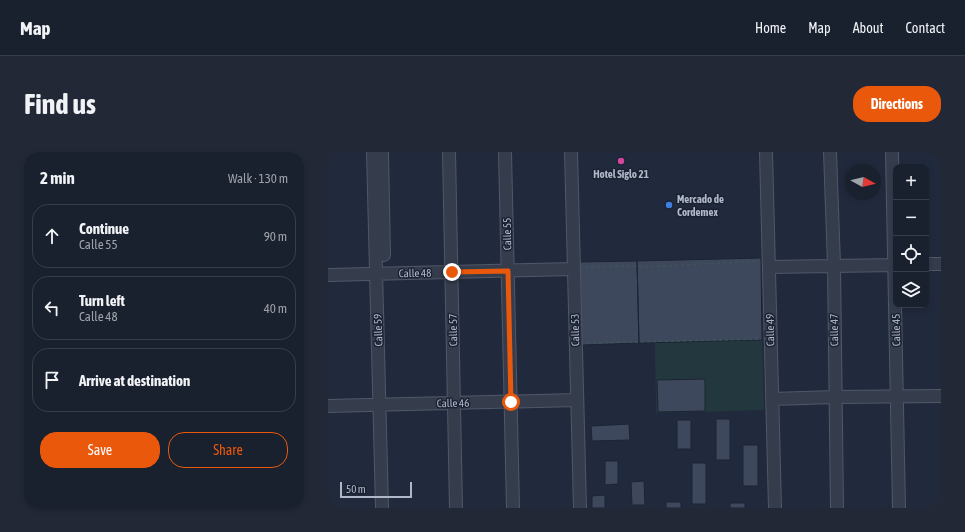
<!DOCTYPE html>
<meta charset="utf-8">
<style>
:root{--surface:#19202e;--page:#222836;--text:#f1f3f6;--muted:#9fa3aa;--line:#373e4a;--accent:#ea580c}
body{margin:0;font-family:"Asap Condensed",sans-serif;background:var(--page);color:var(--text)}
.controls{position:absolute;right:12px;top:12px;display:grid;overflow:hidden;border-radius:8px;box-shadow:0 2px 6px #0003}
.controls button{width:36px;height:36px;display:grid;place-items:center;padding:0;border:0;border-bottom:1px solid var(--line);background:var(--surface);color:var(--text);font:20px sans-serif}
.compass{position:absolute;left:517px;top:12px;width:36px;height:36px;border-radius:50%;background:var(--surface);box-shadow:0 2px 6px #0003;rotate:98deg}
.scale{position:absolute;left:12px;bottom:10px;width:72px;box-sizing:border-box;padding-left:4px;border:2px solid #b0b7c9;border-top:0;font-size:11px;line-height:14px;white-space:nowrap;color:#b0b7c9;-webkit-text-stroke:3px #1a2232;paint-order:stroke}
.stop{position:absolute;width:12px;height:12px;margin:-9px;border:3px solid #ea580c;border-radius:50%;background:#fff}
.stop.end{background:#ea580c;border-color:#fff;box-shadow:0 1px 4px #0008}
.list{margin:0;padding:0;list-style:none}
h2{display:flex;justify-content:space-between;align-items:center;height:52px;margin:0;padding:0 16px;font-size:17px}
h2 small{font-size:13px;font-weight:400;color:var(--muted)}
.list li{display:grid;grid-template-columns:26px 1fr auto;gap:12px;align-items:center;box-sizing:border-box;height:64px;margin:0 8px 8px;padding:0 8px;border:1px solid var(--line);border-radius:16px}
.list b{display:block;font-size:15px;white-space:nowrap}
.list p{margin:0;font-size:13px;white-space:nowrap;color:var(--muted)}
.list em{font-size:13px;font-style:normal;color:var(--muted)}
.actions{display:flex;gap:8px;padding:12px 16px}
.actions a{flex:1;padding:9px 0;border:1px solid var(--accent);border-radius:16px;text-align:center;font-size:14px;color:var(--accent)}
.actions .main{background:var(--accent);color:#fff}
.icon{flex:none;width:22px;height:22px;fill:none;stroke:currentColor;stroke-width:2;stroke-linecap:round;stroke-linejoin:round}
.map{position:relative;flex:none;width:613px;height:356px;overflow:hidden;border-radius:16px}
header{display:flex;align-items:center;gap:24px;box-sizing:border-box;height:56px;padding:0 20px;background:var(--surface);border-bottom:1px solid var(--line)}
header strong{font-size:19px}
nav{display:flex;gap:22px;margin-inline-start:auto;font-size:14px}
.intro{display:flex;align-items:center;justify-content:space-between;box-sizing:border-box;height:96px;padding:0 24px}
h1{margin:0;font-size:28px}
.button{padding:10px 18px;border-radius:16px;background:var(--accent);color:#fff;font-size:14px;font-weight:700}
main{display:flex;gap:24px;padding:0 24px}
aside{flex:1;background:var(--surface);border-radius:16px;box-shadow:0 2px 6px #0003}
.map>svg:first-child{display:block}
</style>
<header>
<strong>Map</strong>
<nav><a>Home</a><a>Map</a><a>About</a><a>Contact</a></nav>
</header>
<div class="intro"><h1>Find us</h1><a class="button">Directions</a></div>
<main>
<aside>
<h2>2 min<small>Walk · 130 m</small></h2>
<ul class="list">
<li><svg class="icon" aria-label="ahead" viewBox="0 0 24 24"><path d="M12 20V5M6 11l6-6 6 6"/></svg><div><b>Continue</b><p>Calle 55</p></div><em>90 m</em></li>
<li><svg class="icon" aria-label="left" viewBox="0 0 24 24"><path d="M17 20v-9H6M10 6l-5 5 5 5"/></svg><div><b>Turn left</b><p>Calle 48</p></div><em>40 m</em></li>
<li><svg class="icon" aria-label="arrive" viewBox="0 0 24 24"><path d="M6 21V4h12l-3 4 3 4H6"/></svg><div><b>Arrive at destination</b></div></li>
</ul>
<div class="actions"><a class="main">Save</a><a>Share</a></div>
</aside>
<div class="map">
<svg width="613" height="356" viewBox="0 0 613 356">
<rect width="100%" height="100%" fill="#212a3d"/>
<!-- green -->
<path fill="#23383e" d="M434 188 436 258 328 261 327 191Z"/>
<!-- building -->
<path fill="#3d485d" stroke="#1c2434" d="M433 106 434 188 311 191 309 109Z
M309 109 311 191 254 193 252 110Z
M377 227V259L330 260 329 228Z
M388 267H402V308H388Z
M349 268H363V297H349Z
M301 272 302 288 264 289 263 274Z
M415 293H430V334H415Z
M277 309H290V332L277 333Z
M364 311H378V352H364Z
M316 329 317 353H304L303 330Z
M277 343V356H264V344Z
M338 350H353V356H338Z
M402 351H417V356H402Z"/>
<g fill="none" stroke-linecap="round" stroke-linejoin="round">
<defs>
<path id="minor" d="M45 0 54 356
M54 0 56 103
M121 0 128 356
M177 0 185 356
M243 0 252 356
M438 0 447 356
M502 0 506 113 509 356
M564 0 571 356
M598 112H613
M441 115 568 113
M0 123 246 117
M444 247 507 245 613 244
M0 254 249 248"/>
</defs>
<!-- minor casing -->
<use href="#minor" stroke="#505768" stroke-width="14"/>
<!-- path -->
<path stroke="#3e5458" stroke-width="1.5" stroke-dasharray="3 3" stroke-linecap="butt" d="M257 115 311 114 318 115 431 109
M259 191 433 187"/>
<!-- minor -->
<use href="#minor" stroke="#353d4d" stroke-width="12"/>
</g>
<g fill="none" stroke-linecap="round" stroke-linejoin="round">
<!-- route -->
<path stroke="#ea580c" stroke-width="5" d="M124 120 180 119 183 250"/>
</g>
<!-- markers -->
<circle fill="#d1479c" stroke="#1a2232" stroke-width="1.5" cx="293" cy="9" r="4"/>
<circle fill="#3f7fe0" stroke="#1a2232" stroke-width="1.5" cx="341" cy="53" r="4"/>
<g text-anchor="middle" stroke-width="3" stroke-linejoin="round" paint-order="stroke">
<!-- poi labels -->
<g font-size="11" font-weight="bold" fill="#b0b7c9" stroke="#1a2232">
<text x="293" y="26">Hotel Siglo 21</text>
<text x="349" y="51" text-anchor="start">Mercado de<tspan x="349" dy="13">Cordemex</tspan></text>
</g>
<!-- street labels -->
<g font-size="11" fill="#b0b7c9" stroke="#1a2232">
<text transform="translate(179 82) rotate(-91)" y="4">Calle 55</text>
<text transform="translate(87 121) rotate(-1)" y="4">Calle 48</text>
<text transform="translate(50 178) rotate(-92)" y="4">Calle 59</text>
<text transform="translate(125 178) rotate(-91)" y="4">Calle 57</text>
<text transform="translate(247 178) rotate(-91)" y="4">Calle 53</text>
<text transform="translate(442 178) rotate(-91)" y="4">Calle 49</text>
<text transform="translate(506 178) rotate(-91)" y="4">Calle 47</text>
<text transform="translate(568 178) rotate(-91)" y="4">Calle 45</text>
<text transform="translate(125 251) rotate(-1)" y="4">Calle 46</text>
</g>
</g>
</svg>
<div class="controls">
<button>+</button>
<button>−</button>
<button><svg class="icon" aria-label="locate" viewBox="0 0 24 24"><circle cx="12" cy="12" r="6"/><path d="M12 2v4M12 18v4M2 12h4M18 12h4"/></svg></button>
<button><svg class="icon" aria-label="layers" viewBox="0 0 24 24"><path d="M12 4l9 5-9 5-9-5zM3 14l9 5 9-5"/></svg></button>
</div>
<svg class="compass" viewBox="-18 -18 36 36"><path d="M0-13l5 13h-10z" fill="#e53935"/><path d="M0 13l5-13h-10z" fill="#9fa3aa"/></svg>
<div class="scale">50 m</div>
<div class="stop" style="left:183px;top:250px"></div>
<div class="stop end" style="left:124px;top:120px"></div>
</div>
</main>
